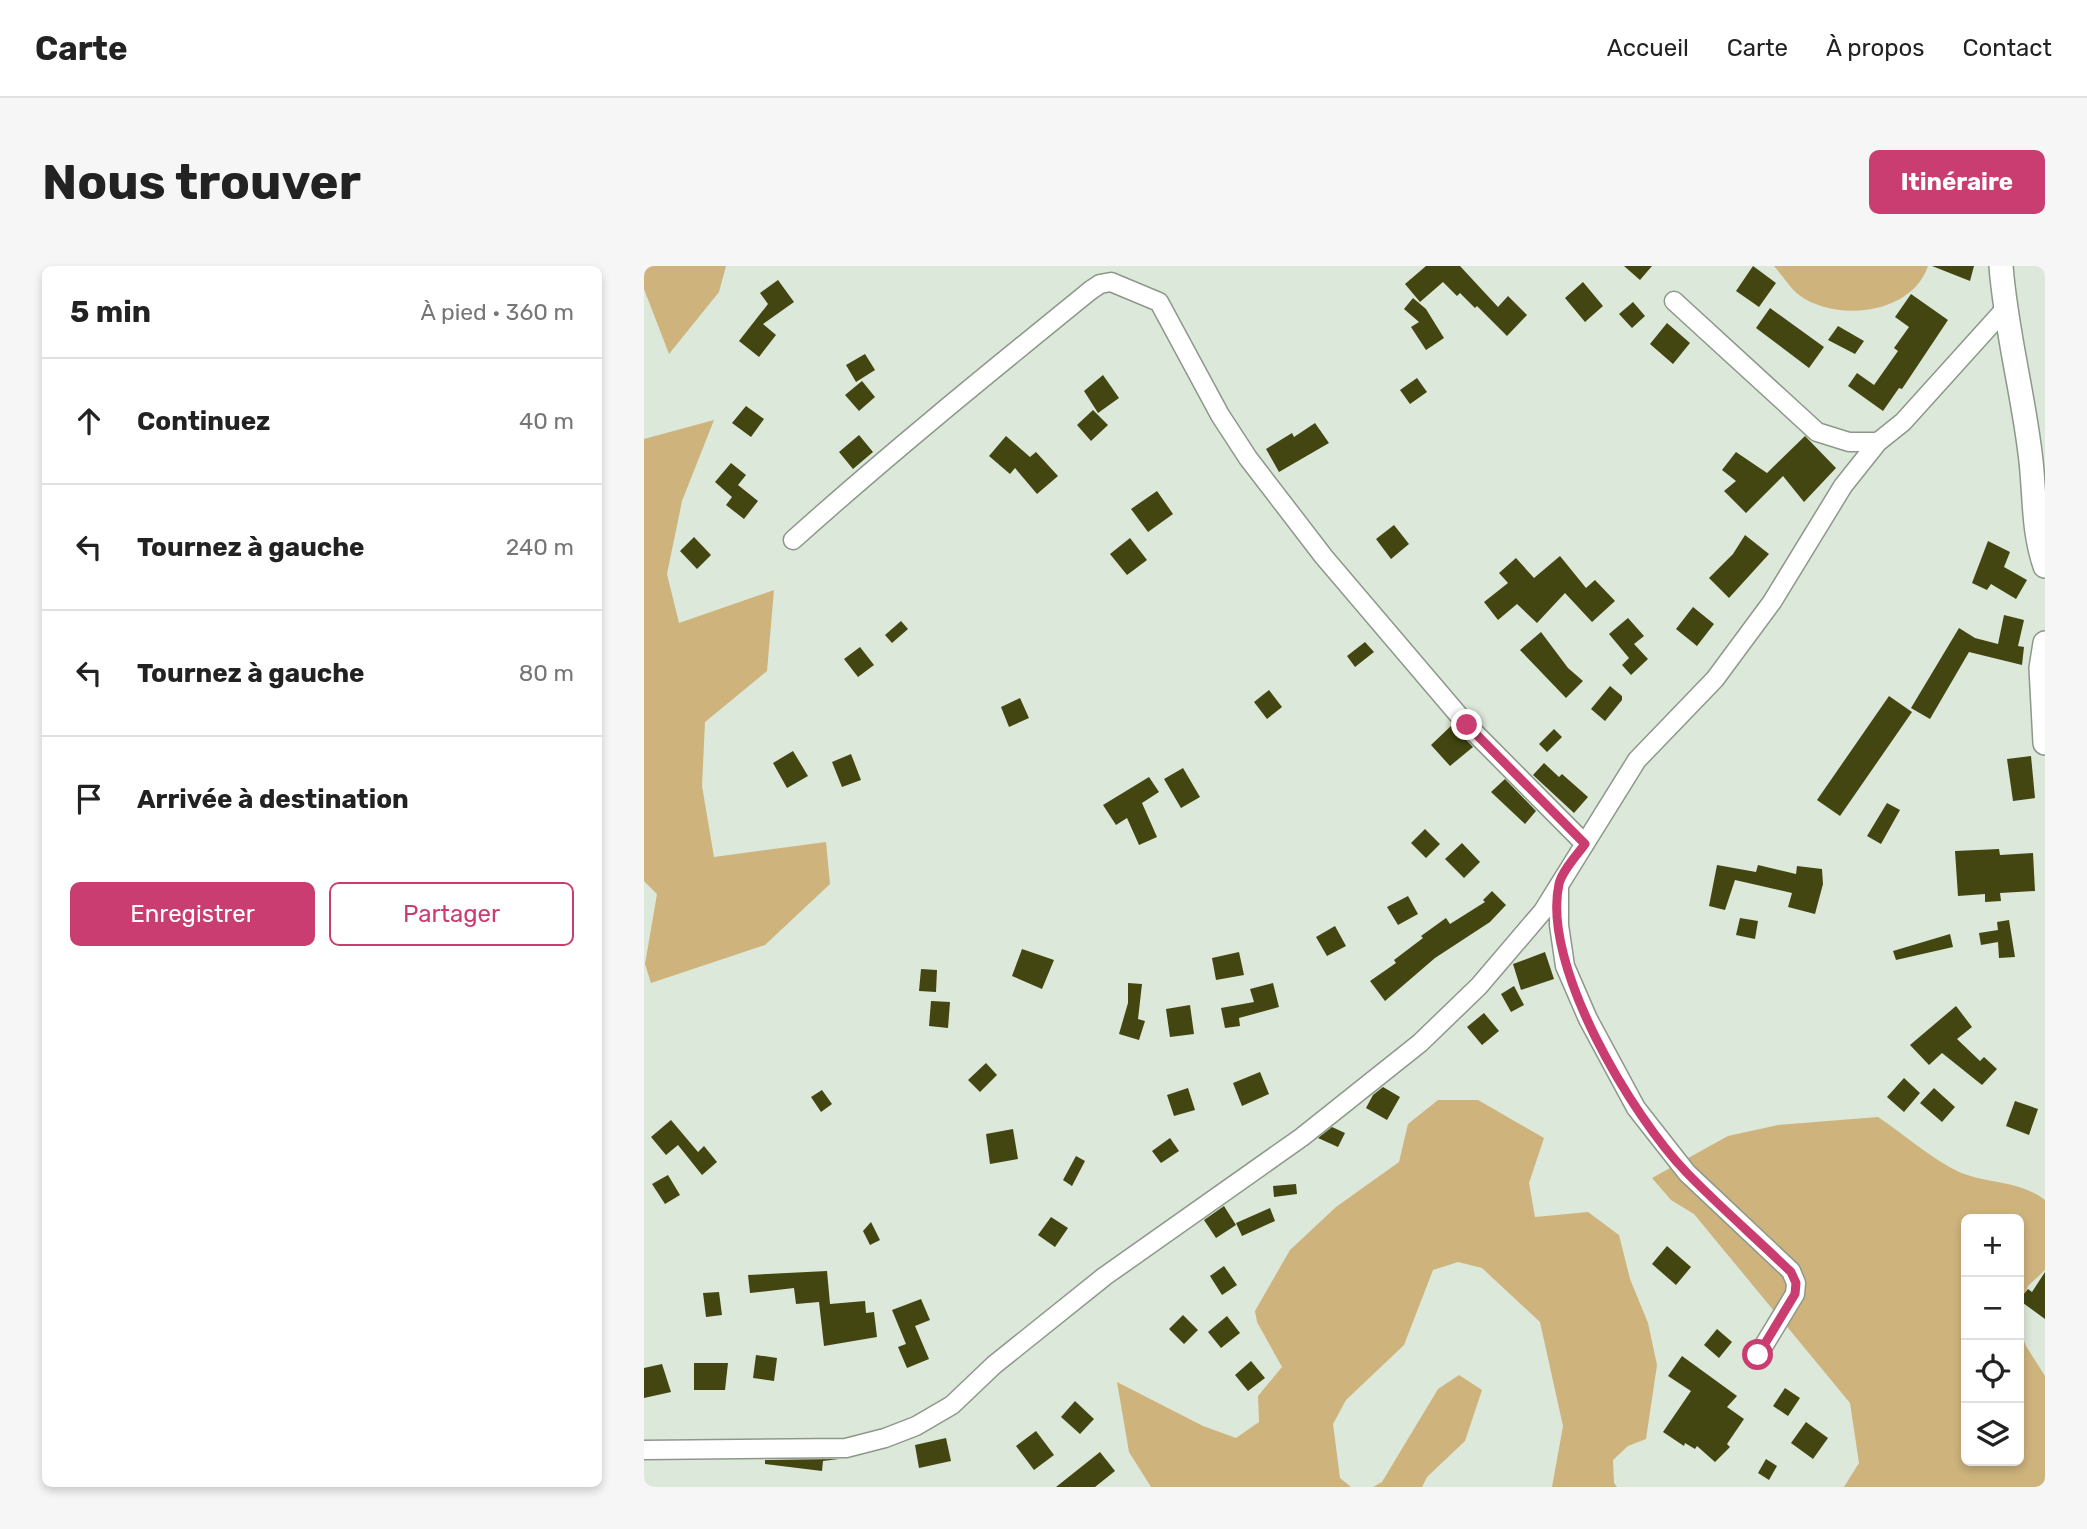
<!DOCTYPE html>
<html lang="fr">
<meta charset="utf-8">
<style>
:root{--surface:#fff;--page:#f6f6f6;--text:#222;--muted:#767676;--line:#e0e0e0;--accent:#c93d70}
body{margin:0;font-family:Rubik,sans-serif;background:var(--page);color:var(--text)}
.controls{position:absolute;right:21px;bottom:21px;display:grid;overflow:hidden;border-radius:10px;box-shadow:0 4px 10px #0003}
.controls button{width:63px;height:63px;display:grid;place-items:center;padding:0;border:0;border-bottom:2px solid var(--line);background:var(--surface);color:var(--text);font:35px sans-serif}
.stop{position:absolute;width:21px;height:21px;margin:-16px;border:5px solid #c93d70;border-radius:50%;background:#fff}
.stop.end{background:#c93d70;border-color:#fff;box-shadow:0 2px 7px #0008}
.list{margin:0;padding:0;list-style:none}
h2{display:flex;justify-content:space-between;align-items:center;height:91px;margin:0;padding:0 28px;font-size:30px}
h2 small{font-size:23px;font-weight:400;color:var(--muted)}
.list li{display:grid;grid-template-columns:46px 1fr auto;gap:21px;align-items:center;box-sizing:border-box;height:126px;padding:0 28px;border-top:2px solid var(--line)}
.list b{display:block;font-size:26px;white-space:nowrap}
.list em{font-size:23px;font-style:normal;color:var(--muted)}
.actions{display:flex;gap:14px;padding:21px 28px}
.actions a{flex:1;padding:16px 0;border:2px solid var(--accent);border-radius:10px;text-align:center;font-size:24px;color:var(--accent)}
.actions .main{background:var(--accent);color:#fff}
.icon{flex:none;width:38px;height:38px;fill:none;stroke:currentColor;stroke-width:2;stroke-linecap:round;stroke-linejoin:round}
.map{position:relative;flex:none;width:1401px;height:1221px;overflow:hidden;border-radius:10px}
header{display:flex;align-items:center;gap:42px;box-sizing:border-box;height:98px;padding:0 35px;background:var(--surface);border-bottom:2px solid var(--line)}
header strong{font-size:33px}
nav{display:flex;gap:38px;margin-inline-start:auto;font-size:24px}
.intro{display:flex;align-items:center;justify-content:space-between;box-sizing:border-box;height:168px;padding:0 42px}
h1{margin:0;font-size:49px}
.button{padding:18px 32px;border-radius:10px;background:var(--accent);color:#fff;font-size:24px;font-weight:700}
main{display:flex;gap:42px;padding:0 42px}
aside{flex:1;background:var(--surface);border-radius:10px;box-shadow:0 4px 10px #0003}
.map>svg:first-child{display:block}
</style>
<header>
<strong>Carte</strong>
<nav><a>Accueil</a><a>Carte</a><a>À propos</a><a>Contact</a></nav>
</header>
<div class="intro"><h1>Nous trouver</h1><a class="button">Itinéraire</a></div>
<main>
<aside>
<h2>5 min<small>À pied · 360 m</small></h2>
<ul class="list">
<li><svg class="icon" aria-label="ahead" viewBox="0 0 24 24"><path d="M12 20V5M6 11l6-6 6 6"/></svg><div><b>Continuez</b></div><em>40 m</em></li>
<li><svg class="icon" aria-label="left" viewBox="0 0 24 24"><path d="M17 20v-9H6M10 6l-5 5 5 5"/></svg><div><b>Tournez à gauche</b></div><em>240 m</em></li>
<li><svg class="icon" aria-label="left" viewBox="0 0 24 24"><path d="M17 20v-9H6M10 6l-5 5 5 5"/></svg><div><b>Tournez à gauche</b></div><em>80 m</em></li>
<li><svg class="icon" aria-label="arrive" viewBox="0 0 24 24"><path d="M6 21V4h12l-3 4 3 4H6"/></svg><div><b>Arrivée à destination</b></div></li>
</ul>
<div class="actions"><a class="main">Enregistrer</a><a>Partager</a></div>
</aside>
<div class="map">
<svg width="1401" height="1221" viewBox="0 0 1401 1221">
<rect width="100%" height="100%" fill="#dce8d9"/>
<!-- green -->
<path fill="#ceb37c" d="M0 0H82L75 26 25 88 0 23Z
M1130 0H1284C1268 48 1193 57 1155 29 1146 22 1138 9 1130 0Z
M70 154 38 235 23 308 35 357 130 324 123 405 61 456 58 520 70 591 182 576 186 618 121 679 7 717 1 698 13 628 0 615V173Z
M794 834H834L900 872 885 917 891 951 944 946 975 969 986 1013 1004 1057 1013 1099 1002 1173 984 1180 969 1194 970 1217 973 1221H908L919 1160 896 1056 838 1002 814 996 789 1004 760 1079 702 1134 689 1158 696 1212 707 1221H507L485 1186 473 1116 559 1160 592 1172 615 1156 614 1130 638 1101 613 1056 611 1045 646 984 692 941 755 896 764 858Z
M1234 851C1260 868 1287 893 1315 906 1343 918 1375 914 1401 934V1004L1384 1020 1375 1041V953H1322V1195H1375V1062L1382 1080 1401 1110V1221H1200L1215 1197 1206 1137 1050 948 1027 934 1008 912 1084 870 1134 859Z
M815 1109 838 1124 821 1175 783 1211 778 1221H729L738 1216 794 1123Z"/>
<!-- building -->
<path fill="#434611" d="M782 0H816L854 41 864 30 883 49 863 70 833 40 831 42 816 27 813 30 799 16 776 36 761 18Z
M980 0H1008L996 14Z
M1109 0 1132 17 1115 41 1092 25Z
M1288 0H1330L1326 15Z
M134 14 150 36 119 58 132 69 115 91 95 75 124 38 116 27Z
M939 16 959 40 941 56 921 32Z
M1267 28 1304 54 1258 123 1255 122 1239 145 1204 120 1213 107 1230 119 1254 85 1250 82 1265 61 1251 51Z
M769 32 782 43 800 72 782 84 767 61 775 56 760 43Z
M989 36 1001 50 988 62 975 48Z
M1126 42 1180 81 1165 102 1112 62Z
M1023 57 1046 77 1029 98 1006 78Z
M1194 60 1220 75 1211 88 1184 74Z
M221 88 231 104 212 116 202 99Z
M459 109 475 132 454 147 440 125Z
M773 112 783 126 766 138 756 124Z
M218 115 231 131 215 145 201 129Z
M102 140 120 153 107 171 88 157Z
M449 144 464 159 447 175 433 159Z
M671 157 685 177 635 206 622 183 648 167 650 171Z
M215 169 229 186 209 203 195 186Z
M362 170 386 191 392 186 414 210 393 228 371 202 366 208 345 190Z
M1161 170 1192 202 1160 236 1139 210 1102 247 1080 225 1092 215 1078 204 1092 186 1123 207Z
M87 197 102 209 94 219 114 235 100 253 82 239 88 231 71 216Z
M513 225 529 248 504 266 487 243Z
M750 259 765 278 747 293 732 273Z
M1101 269 1125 288 1085 332 1065 312 1089 288Z
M50 271 67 289 53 303 36 285Z
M486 272 503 294 483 309 466 288Z
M1344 275 1366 286 1360 301 1383 314 1372 333 1347 318 1343 324 1328 317Z
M916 290 942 322 951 314 971 335 948 356 921 327 893 357 873 338 854 354 840 336 864 317 855 307 872 292 890 312Z
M1049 341 1070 358 1053 380 1032 363Z
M1360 349 1380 354 1374 380 1380 381 1378 399 1325 386 1286 453 1267 442 1315 362 1331 372 1354 378Z
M984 352 1000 370 990 378 1004 393 987 409 978 399 985 392 965 368Z
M257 355 264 363 248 377 241 369Z
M897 366 924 402 939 415 922 432 876 384Z
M721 376 730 386 711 401 703 390Z
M216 381 230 399 214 411 200 393Z
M966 420 978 430V434L961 455 947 443Z
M625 424 638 441 623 453 610 436Z
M1245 430 1268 446 1196 550 1173 534Z
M376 432 385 452 365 461 357 441Z
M808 459 829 481 806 500 787 479Z
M910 463 918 471 903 486 895 478Z
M149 485 164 510 143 522 129 497Z
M207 488 217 514 198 521 188 496Z
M1387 490 1391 532 1369 535 1363 493Z
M900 497 915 511 918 508 944 531 930 547 889 509Z
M539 502 556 531 537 542 520 513Z
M505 511 515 526 498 537 513 571 495 579 483 552 472 559 459 539Z
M861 513 892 545 881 558 847 526Z
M1243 537 1256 544 1237 578 1223 570Z
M781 563 796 578 782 592 767 577Z
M818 577 836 596 820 612 801 593Z
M1355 583 1356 589 1389 587 1391 625 1356 627 1357 635 1341 636V628L1314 630 1311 585Z
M1073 599 1112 606 1114 599 1152 608 1153 600 1178 603 1179 618 1171 648 1144 641 1148 627 1091 614 1081 644 1065 640Z
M848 625 862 639 846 656 791 692 741 735 726 715 752 697 750 694 779 672 777 670 802 652 806 658 841 636 839 634Z
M764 630 774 648 754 659 743 641Z
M1096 652 1114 655 1111 673 1092 669Z
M1365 654 1371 691 1355 692 1354 676 1337 679 1335 667 1354 664 1353 656Z
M691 660 702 680 683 690 672 671Z
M1306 668 1309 681 1252 694 1249 685Z
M378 683 410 694 398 723 368 710Z
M595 686 600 709 572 714 568 692Z
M901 686 910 713 877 724 869 698Z
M277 703 293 704 292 726 275 725Z
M484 717 498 718 494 753 501 755 495 774 475 768 484 737Z
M629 717 635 741 595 752 596 760 581 762 577 742 610 736 606 723Z
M870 720 880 739 867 746 857 728Z
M287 735 306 736 304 762 285 760Z
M546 739 550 768 526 771 522 743Z
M1312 740 1328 761 1313 773 1336 795 1340 791 1353 803 1338 819 1298 787 1285 799 1266 779Z
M840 747 855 765 838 779 823 761Z
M342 797 353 809 336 826 324 814Z
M616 806 625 828 598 840 589 817Z
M1260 812 1276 827 1260 846 1243 831Z
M739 821 756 831 743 854 722 842 729 829Z
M544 822 551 844 530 850 523 829Z
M1290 822 1311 841 1298 856 1276 837Z
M178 824 188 838 177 846 167 831Z
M1371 835 1394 843 1385 869 1362 860Z
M27 854 54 886 60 880 73 896 58 909 34 879 22 889 7 871Z
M688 861 701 867 694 881 674 872Z
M369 863 374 893 346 898 342 868Z
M526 872 535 885 517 897 508 885Z
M432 890 441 895 428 920 419 914Z
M24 909 36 929 21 938 8 918Z
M652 918 653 928 630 931 629 920Z
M580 940 592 959 572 972 560 954Z
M626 942 631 955 598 970 592 957Z
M407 951 424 962 411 981 394 969Z
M227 956 236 974 226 979 219 965Z
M1023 980 1047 1001 1032 1019 1008 998Z
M580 1000 593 1019 578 1029 566 1010Z
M183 1005 186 1038 221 1035 222 1047 230 1046 233 1071 180 1080 175 1036 152 1038 150 1022 106 1027 104 1009Z
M1401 1006V1053L1375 1034 1384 1023 1388 1026Z
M75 1026 78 1049 62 1051 59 1027Z
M277 1033 286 1054 271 1060 285 1093 263 1102 254 1081 262 1078 248 1044Z
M539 1049 554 1064 540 1078 525 1063Z
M583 1050 596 1067 577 1082 564 1066Z
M1073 1063 1088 1076 1075 1092 1060 1079Z
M112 1089 133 1092 130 1115 109 1112Z
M1038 1090 1093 1130 1083 1141 1100 1153 1083 1178 1086 1181 1071 1196 1053 1180 1051 1183 1041 1177 1040 1180 1019 1166 1047 1125 1024 1110Z
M607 1095 621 1112 604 1125 591 1109Z
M50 1097H84L81 1124H50Z
M18 1098 27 1126 0 1132V1102Z
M1141 1122 1156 1132 1144 1150 1129 1140Z
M431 1135 450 1153 436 1168 417 1151Z
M1162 1156 1184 1172 1169 1193 1147 1177Z
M392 1165 410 1189 390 1204 372 1180Z
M302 1172 307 1195 275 1202 271 1179Z
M456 1186 471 1205 451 1221H412Z
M195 1193 179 1195 178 1205 121 1198V1194Z
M1122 1193 1133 1200 1125 1214 1114 1207Z"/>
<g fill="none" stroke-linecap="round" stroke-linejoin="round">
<defs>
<path id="minor" d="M1030 35 1173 166 1205 176H1234
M149 274C246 187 346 106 447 24L456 18 467 16 515 36 576 149 604 192 680 291 823 459 941 578
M915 620V659L921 700 944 753 992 842 1043 907 1147 1005 1152 1017 1151 1028 1114 1089
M0 1184 202 1182 241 1172 272 1160 308 1139 350 1099 461 1010 658 871 776 777 835 720 899 645 993 494 1071 413 1128 336 1199 220 1234 176 1259 156 1361 43"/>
<path id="major" d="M1357 0C1362 66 1380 130 1387 195 1391 232 1389 265 1401 300
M1401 377 1397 402 1401 477"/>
</defs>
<!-- minor casing -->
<use href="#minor" stroke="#8d988b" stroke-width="21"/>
<!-- major casing -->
<use href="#major" stroke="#8d988b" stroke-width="26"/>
<!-- minor -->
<use href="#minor" stroke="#fff" stroke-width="18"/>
<!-- major -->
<use href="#major" stroke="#fff" stroke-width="23"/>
</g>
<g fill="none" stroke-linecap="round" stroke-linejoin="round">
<!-- route -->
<path stroke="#c93d70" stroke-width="9" d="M823 459 941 578C933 589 918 605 915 618 897 699 988 850 1043 907 1076 941 1113 973 1147 1006L1152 1017 1151 1028 1114 1089"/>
</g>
</svg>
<div class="controls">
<button>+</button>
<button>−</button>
<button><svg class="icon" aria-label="locate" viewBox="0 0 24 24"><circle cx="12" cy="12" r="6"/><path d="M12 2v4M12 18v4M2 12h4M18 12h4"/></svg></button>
<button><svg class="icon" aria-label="layers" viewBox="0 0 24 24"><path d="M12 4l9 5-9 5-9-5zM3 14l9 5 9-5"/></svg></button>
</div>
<div class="stop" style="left:1114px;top:1089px"></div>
<div class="stop end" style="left:823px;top:459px"></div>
</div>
</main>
